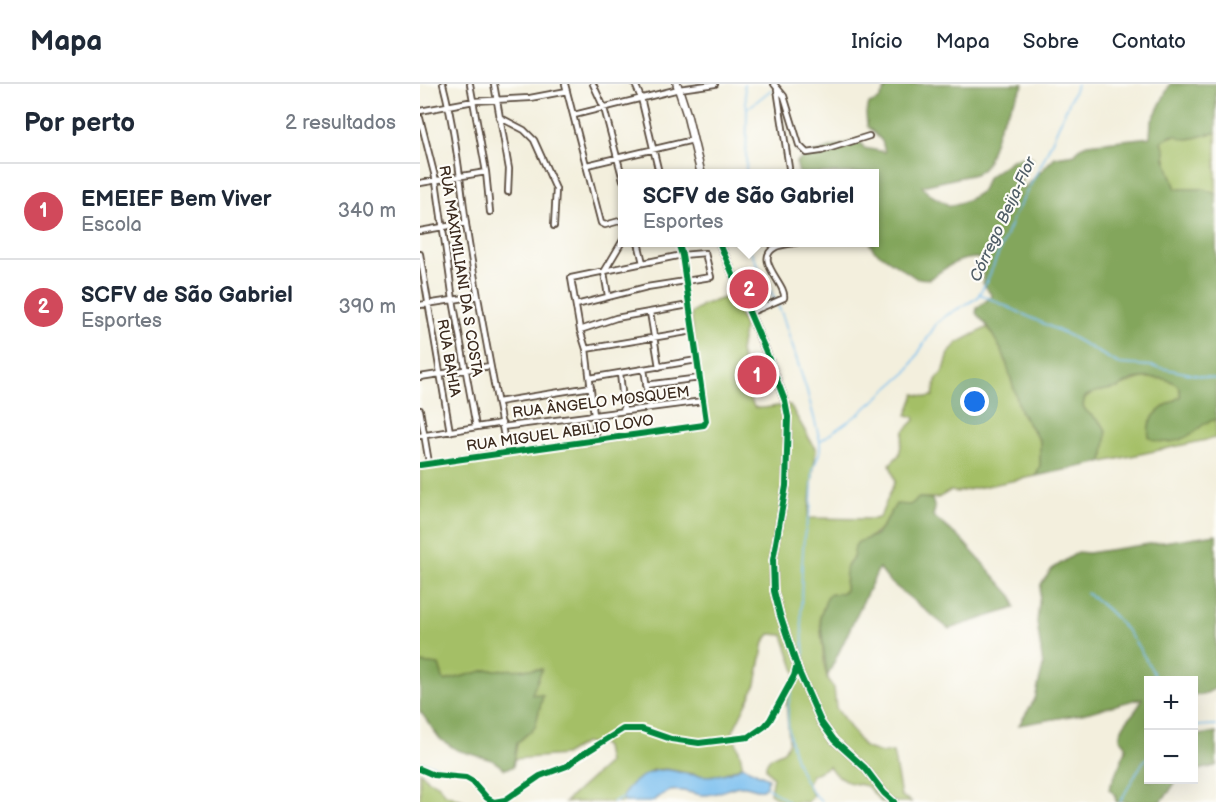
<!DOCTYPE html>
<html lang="pt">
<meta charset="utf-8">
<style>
:root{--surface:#fff;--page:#f6f6f7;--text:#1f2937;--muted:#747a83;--line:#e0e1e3;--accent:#d1495b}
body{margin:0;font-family:"Balsamiq Sans",sans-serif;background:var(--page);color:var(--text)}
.controls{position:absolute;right:18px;bottom:18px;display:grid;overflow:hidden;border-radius:0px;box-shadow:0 6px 24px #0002}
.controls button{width:54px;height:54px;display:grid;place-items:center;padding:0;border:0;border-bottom:2px solid var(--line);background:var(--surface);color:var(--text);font:30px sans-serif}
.you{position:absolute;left:555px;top:318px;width:21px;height:21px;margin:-15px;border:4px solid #fff;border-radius:50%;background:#1a73e8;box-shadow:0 0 0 9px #1a73e833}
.badge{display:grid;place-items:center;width:39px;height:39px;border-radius:50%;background:var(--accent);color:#fff;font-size:20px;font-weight:700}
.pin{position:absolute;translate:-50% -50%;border:3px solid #fff;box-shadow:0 2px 6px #0006}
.popup{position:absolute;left:198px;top:85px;width:261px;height:78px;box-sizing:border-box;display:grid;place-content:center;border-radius:0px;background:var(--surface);filter:drop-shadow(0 2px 4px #0005);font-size:20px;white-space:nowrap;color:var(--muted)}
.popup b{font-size:22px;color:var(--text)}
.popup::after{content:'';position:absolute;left:50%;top:100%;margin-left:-12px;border:12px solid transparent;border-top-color:var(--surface)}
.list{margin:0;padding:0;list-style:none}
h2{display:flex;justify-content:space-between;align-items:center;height:78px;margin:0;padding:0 24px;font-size:26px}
h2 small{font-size:20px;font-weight:400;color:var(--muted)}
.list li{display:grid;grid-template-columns:39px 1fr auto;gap:18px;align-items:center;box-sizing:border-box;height:96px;padding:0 24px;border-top:2px solid var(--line)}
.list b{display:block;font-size:22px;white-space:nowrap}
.list p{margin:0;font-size:20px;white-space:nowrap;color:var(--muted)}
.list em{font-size:20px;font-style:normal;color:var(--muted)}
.map{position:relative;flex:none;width:796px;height:718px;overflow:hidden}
header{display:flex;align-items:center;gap:36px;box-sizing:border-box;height:84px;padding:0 30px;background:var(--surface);border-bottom:2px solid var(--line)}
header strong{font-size:28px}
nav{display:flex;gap:33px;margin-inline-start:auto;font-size:21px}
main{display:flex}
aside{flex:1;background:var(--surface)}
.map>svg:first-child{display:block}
</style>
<header>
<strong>Mapa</strong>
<nav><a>Início</a><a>Mapa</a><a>Sobre</a><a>Contato</a></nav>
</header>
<main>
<aside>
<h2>Por perto<small>2 resultados</small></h2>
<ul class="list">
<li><span class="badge">1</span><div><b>EMEIEF Bem Viver</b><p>Escola</p></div><em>340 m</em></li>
<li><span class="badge">2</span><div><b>SCFV de São Gabriel</b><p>Esportes</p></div><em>390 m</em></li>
</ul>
</aside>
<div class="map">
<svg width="796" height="718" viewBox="0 0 796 718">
<rect width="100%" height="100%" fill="#fdfcf7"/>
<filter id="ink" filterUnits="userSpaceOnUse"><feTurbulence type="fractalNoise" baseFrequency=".0167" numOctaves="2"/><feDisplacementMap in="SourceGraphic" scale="12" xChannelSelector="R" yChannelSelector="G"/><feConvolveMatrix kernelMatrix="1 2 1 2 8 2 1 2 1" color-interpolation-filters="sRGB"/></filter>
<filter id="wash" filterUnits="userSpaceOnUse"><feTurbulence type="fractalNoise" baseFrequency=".008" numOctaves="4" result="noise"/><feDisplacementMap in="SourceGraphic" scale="24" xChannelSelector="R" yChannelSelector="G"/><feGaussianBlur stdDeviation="1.35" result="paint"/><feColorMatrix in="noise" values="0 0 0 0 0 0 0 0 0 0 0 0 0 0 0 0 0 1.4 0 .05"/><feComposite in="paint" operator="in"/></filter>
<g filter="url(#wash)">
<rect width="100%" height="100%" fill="#f3efdd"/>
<!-- green -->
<path fill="#a4bf66" stroke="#707442" stroke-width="1.5" d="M787 49H796V110L783 105H756L748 85 742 56 756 51 775 54Z
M313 211 324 243 320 268 325 286 326 304 334 323C345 327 358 320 370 321L396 366 388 434 455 435 460 433 475 397 470 380 479 371 484 347 495 336 494 333 487 331 495 310 507 313 513 312 516 296 524 286 529 269 537 259 568 243 584 271 601 329 620 357V382L616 392 537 408 530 407 518 414H499L490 421 471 429 461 445 444 457 426 484 425 509 408 511 400 533 401 548 405 586 410 599 414 604 416 624 444 663 461 669 473 668 481 712 492 718H461L447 702 428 698 414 689 409 682 392 691 387 700 393 711 388 718H363L350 709 353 693 346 685V680L351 673 364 667 369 658 366 614 376 590 363 551 350 550 344 558 336 600 313 647C315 659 322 669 322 682L301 691 284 692 246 685 233 686 204 709 203 715 206 718H145L188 679 185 663 180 659H164L144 671 94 675 97 659 115 643 123 611 112 610 67 586 24 597 19 582 0 579V382L287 344 271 230 282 221Z
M723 294C737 294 764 293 760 313 746 321 721 334 732 355 767 368 775 335 796 336V354L683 378C683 369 688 351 685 345 680 332 661 333 663 316 672 305 683 307 695 304 705 302 712 296 723 294Z
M0 687 8 696 18 700 24 709 46 718H0Z"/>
<!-- forest -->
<path fill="#83a65b" stroke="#5f683c" stroke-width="1.5" d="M468 0H604L580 40 568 77 563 85 555 90 502 102 509 110 530 122 548 116 562 107 567 94 592 76 603 72H609L613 75C607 85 600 91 601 104H604L635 73 655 70 660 63 667 60 730 53 731 39 750 0H796V49C782 49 768 61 756 51L751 52 741 58 745 65V74L756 105H783L796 110V336C785 336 780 345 771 350 760 358 740 362 729 353 725 331 745 322 760 313 764 292 729 292 714 295 708 297 703 302 697 304 686 307 675 306 665 313L663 322C668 333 684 336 686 348 688 353 683 370 683 378L616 392 620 382V357L601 329 584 271 568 243 556 229 557 224 572 212 563 199V178L559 174C536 174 528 183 509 195L496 194 454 166 450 160V159L455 158V145L461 135 457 117H455V89H379L376 78 390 70 439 56 444 64 465 68 462 57 447 42 446 29 449 20 459 16Z
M499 414 512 415 515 425 513 432 542 456 593 513 595 524 529 545 469 497 459 484 407 593 400 533 408 511 425 508 426 484 433 474 435 462 438 458 456 451 461 445 476 420 490 421Z
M796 450V604L783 611H774V596H728V696H757L749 708 740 718H696L695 711 689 705 706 666 705 660 700 654C701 635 719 630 722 614L662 630 599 641 615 615 623 582 617 538 621 500 632 485 658 468 668 469Z
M0 579 19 581 24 597 67 586 122 585 112 610 123 611 115 643 97 659 93 683 85 685 72 676 37 666 20 655 0 627Z
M796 648V682L774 687V652Z"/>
<!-- water -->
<path fill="#78beef" stroke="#5a7486" stroke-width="1.5" d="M322 682 348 694C345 716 332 699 319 702 308 704 299 710 287 711 275 712 263 704 250 707 242 709 237 716 230 718 223 718 213 718 206 718L203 715C204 700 229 686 243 686 249 685 255 687 262 689 283 693 303 694 322 682Z"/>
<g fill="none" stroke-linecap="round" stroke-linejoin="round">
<!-- stream -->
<path stroke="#78beef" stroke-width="1.5" d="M324 0 327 26 326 89
M327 25 352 5
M328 158 331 168 362 230 387 307 400 357V367L393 386 391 423 384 452 382 482 381 532 385 584 383 588
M560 210 648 251 699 280 731 282 796 295
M400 357 440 329 487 288 516 240 527 231 557 214 567 197 594 132 623 77 657 0
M666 509C699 530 720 562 737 596
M378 595C355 623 375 697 402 718
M774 642 796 641
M0 678 23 683
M347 703 369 718
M193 718 203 714
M700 718 723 678 728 673"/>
</g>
</g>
<g filter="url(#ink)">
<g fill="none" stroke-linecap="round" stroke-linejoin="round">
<defs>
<path id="street" d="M23 0C35 46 40 93 46 140 57 216 73 292 87 369
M50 0 66 88 70 128
M74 0 89 85 88 108
M145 0 181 139 185 141 203 136
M173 0 184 24 203 96
M215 0 221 14 239 89
M354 0 364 12 379 61 387 69 401 67 449 52
M357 5 369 84
M0 27 54 17 110 14 147 7
M154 31 259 5 295 0
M79 33 104 46 114 56 136 105 134 142
M0 34 16 97 33 216 56 343
M167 81 273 56
M0 99 66 88
M0 147 46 139
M218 158 223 179
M0 170 30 348
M188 212 184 188 203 156
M0 221 58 212
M156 221 227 203 291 193 285 169 262 171 151 194 160 246 166 265 177 356
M230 228 239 283
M329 229 364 214C367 200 332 175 356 163 362 160 372 160 379 158
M160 246 196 234 269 221
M166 265 273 247
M224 285 230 323
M200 289 204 327
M0 293 70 282
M170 294 277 276
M226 301 280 294
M78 318 171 303
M0 326 9 379
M82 343 283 317
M0 352 82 339
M0 381 284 341 286 337 262 171 258 158
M0 685 14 691 46 694 53 698 67 714 74 718 85 716 120 692 147 682 157 674 203 645H222L251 655 279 659 329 653 345 642 350 636 374 592 376 583"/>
<path id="secondary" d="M257 0 267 31 281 89
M299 158 345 265 365 317 368 333 366 402 353 476 354 507 360 531 379 588 401 638 414 656 445 684 464 709 474 718"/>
</defs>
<!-- street casing -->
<use href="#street" stroke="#57483b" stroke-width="8"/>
<!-- secondary casing -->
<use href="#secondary" stroke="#57483b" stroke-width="10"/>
<!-- street -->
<use href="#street" stroke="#fff" stroke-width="4.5"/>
<!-- secondary -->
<use href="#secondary" stroke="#fff" stroke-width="7"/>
<defs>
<path id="cycleway" d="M299 158 345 265 365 317 368 333 366 402 353 476 354 507 360 531 379 588 401 638 414 656 445 684 464 709 474 718
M0 381 284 341 286 337 262 171 258 158
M0 685 14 691 46 694 53 698 67 714 74 718 85 716 120 692 147 682 157 674 203 645H222L251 655 279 659 329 653 345 642 350 636 374 592 377 581"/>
</defs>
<!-- cycleway casing -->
<use href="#cycleway" stroke="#fdfcf7" stroke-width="10"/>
<!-- cycleway -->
<use href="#cycleway" stroke="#00873e" stroke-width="6"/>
</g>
</g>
<g text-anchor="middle" stroke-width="4.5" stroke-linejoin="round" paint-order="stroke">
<!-- street labels -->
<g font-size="15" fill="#3b2a1e" stroke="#fdfcf7">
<text transform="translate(41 187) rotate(81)" y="5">RUA MAXIMILIANI DA S COSTA</text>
<text transform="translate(29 274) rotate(80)" y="5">RUA BAHIA</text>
<text transform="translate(181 318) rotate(-7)" y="5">RUA ÂNGELO MOSQUEM</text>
<text transform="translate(140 349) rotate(-8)" y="5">RUA MIGUEL ABILIO LOVO</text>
</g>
<!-- water labels -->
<g font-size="16" font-style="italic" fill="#505e67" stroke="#fdfcf7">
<text transform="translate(582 135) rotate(-65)" y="6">Córrego Beija-Flor</text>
</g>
</g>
</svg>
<div class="controls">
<button>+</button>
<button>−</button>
</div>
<div class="you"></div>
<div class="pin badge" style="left:337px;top:291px">1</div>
<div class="pin badge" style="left:329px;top:205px">2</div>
<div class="popup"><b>SCFV de São Gabriel</b>Esportes</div>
</div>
</main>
